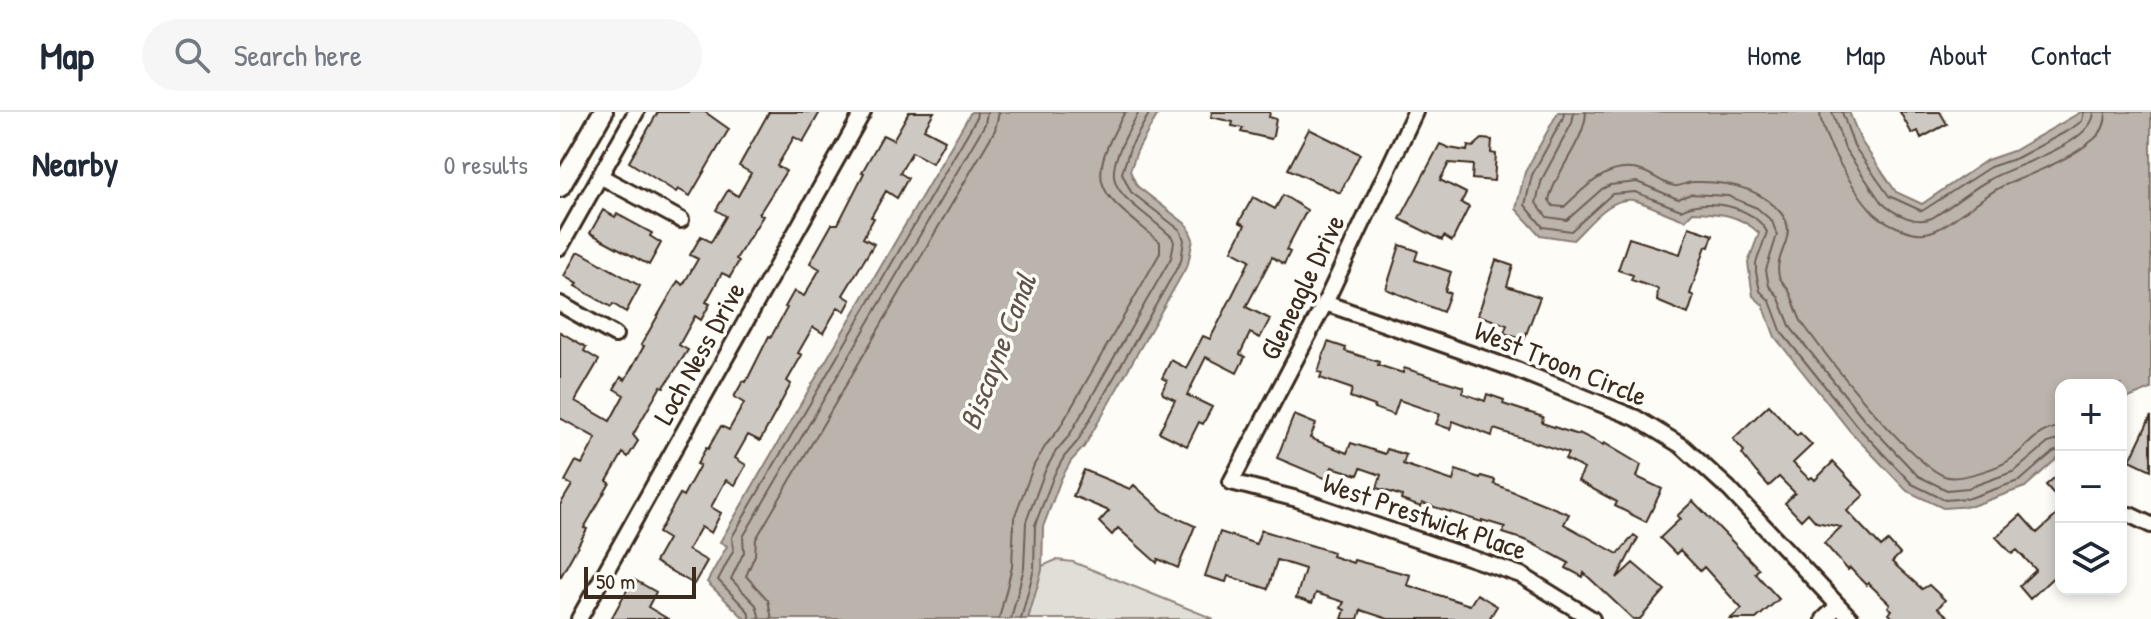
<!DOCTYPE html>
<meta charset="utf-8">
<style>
:root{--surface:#fff;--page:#f6f6f7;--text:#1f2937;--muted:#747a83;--line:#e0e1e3}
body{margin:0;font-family:"Patrick Hand",sans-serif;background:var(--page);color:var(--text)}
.controls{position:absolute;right:24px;bottom:24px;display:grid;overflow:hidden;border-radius:16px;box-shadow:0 4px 12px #0003}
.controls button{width:72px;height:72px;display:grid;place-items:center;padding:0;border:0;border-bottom:2px solid var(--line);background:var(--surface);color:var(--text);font:40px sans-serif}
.scale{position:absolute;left:24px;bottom:20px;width:112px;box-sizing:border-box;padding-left:8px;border:4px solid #3b2a1e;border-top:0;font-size:22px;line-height:28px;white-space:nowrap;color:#3b2a1e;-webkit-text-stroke:6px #fdfcf7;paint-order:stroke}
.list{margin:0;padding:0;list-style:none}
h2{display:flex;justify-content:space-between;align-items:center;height:104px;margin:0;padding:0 32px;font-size:34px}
h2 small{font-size:26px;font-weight:400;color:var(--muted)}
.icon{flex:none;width:44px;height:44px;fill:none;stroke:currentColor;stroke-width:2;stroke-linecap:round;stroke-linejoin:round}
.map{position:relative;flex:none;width:1591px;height:507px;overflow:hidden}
header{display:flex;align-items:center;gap:48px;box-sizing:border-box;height:112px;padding:0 40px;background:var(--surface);border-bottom:2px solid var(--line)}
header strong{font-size:38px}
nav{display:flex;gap:44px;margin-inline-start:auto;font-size:28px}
.search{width:560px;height:72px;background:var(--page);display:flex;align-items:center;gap:20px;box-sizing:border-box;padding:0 28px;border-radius:44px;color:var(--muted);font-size:30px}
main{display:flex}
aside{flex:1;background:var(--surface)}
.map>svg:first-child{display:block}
</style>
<header>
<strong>Map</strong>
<div class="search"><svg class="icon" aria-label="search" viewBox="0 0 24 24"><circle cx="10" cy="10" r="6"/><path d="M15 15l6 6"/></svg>Search here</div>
<nav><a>Home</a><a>Map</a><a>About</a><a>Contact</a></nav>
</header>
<main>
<aside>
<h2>Nearby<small>0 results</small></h2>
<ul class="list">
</ul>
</aside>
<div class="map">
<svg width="1591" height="507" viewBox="0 0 1591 507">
<rect width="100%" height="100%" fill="#fdfcf7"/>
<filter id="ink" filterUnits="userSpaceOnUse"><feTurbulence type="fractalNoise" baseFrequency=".0125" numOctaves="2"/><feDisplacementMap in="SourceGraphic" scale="16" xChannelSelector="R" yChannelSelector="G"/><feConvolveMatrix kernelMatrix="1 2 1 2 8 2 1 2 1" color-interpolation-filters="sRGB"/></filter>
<g filter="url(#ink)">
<!-- green -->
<path fill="#e1ded7" stroke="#8e847a" stroke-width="2" d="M496 448 513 450 654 507H432L466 461Z"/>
<!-- water -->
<path fill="#bbb4ad" stroke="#887d74" stroke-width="2" d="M411 0H599L577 39 570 59 577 74 627 113 633 127 628 152 524 335 511 349 501 367 483 415 482 458 468 507H185L147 470 167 434 160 430Z
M998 0H1289L1301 29 1336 80 1362 92 1427 48 1453 39 1521 0H1591V277L1561 289V273H1501V343L1465 375 1412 394 1383 396 1347 379 1290 319 1215 225 1203 193 1193 184 1188 151 1199 121C1179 102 1159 101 1133 100L1125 108C1108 103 1093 94 1077 89 1052 81 1029 113 1013 128L980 123 956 97 965 60Z"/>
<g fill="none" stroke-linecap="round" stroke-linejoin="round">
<!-- shore -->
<path stroke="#6e6157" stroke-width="2" d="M1004 0 1003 6 972 63 965 93 983 115 1011 119 1052 82 1075 80 1121 98C1144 85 1193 93 1207 120L1196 151V160L1200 179 1210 189 1222 221 1296 313 1352 372 1385 388 1410 386 1461 368 1493 340 1501 337
M1014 0 1012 11 982 67 976 91 987 105 1007 108 1042 77 1050 73 1077 70 1118 87 1131 82 1168 84 1197 96 1212 109 1217 123 1206 158 1209 174 1218 184 1231 216 1304 307 1358 364 1387 378 1408 376 1455 359 1488 331 1501 327
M1026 0C1025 29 996 58 989 88L993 94 1004 95C1025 75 1049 49 1082 59 1093 62 1104 73 1115 74 1120 75 1127 70 1133 70 1164 69 1200 75 1221 101 1240 124 1213 141 1219 164 1221 170 1226 173 1229 179 1235 189 1236 202 1243 212 1266 244 1355 358 1388 365 1401 368 1441 355 1451 347 1468 335 1478 316 1501 315
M1260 0C1261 26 1296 82 1314 101 1325 111 1350 123 1364 121 1378 120 1391 109 1402 101 1415 93 1428 81 1443 74 1473 61 1508 49 1534 27 1543 20 1546 11 1546 0
M1272 0 1285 37 1321 90C1334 102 1356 113 1372 106 1393 93 1413 76 1434 65 1459 52 1533 31 1534 0
M1282 0 1294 34 1329 84 1362 99 1430 55 1457 46 1511 17 1522 9 1524 0
M190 507 188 499 158 468 174 437 172 425 416 7 417 0
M200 507 196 493 171 467 184 440 183 425 425 12 427 0
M212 507 208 488 186 464 195 443 196 427 435 18 439 0
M439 507 452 455 454 406 474 353 486 333 499 317 600 141V130C541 80 521 77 565 0
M451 507 464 456 466 410 485 359 496 339 509 324 611 146 614 130 612 125C552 72 534 79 579 0
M461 507 474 457 475 413 494 363 504 345 517 330 621 149 624 128 620 118 571 80 562 61 570 36 590 0"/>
</g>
<!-- building -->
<path fill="#cdc8c2" stroke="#3b2a1e" stroke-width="2" d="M98 0H145L169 17 130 84 118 77 116 80 69 50Z
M209 0H260L243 30 234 25 217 54 226 59 199 102 203 104 176 147 179 149 170 165 162 161 146 190 150 192 141 208 135 204 119 233 128 238 104 275 101 274 73 323 78 329 68 345 63 341 47 369 50 371 24 416 27 417 0 466V393L12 373 5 369 16 349 22 352 36 326 0 306V220L26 235 24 239 39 248 15 289 50 309 64 283 54 277 61 265 65 268 84 234 81 233 118 169 123 173 138 147 130 143 141 124 151 130 166 104 156 98 168 78 178 84 191 61 179 54Z
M349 0H374L364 17 385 28 372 51 352 40 340 61 348 66 337 86 326 79 311 105 314 106 303 126 314 132 283 183 291 188 285 199 278 195 263 221 253 215 238 241 242 243 227 269 231 272 200 329 188 323 175 346 186 353 175 373 166 368 151 395 161 401 151 421 141 415 128 438 147 449 134 472 95 450 108 427 98 421 120 382 123 384 140 353 137 352 146 336 148 337 161 314 169 318 184 291 174 285 183 269 186 270 209 224 211 225 227 196 225 195 234 179 244 184 260 157 250 151 272 112H278L304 61 302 60 323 23 333 28Z
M652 0H710L709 5 716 7 713 24 711 27 681 20 683 16 672 14 673 10 651 5Z
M1340 0H1380L1387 12 1361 26 1358 19 1352 22Z
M749 17 800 42 780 81 728 57Z
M922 27 932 28 931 41 936 42 934 69 912 67 913 53 889 51 880 68 906 81 901 91 909 95 892 129 884 124 882 128 840 107 880 32 889 36 907 39 908 34 913 35Z
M723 83 747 98 726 138 730 140 724 152 712 145 686 195 710 207 700 226 690 221 680 242 685 245 677 261 646 245 627 283 652 295 643 312 639 310 627 334 599 320 615 288 603 282 602 279 607 269 602 266 611 248 626 256 643 224 650 227 661 206 690 148 672 138 685 113 679 110 693 85 715 97Z
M43 98 55 105 57 102 92 121 90 124 101 131 89 153 30 121Z
M1129 115 1153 123 1149 135 1146 134 1130 182 1134 184 1128 202 1097 189 1098 177 1071 168 1073 163 1058 158 1069 126 1120 142Z
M840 133 858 139 855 148 891 160 885 179 890 181 883 200 826 177Z
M17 141H22L80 174 66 200 53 192 51 195 15 174 17 172 4 164Z
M936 148 953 154 947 174 980 185 964 228 944 221 947 213 918 203Z
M768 230 786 236 785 239 819 250 818 253 843 261 844 256 904 275 902 281 925 289 927 282 944 288 943 292 983 305 982 311 1018 323 1019 321 1043 333 1044 331 1081 353 1077 365 1102 377 1086 410 1055 394 1057 390 1018 369 1024 357 1005 347 1008 341 934 317 932 324 893 309 890 317 876 312 880 302 839 288 834 303 814 296 815 294 790 285 792 277 760 266 762 261 758 260Z
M1209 293 1237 324 1240 321 1252 333 1233 351 1249 367 1252 365 1255 368 1273 350 1304 383 1287 399 1321 435 1328 429 1340 442 1332 450 1362 477 1369 473 1385 488 1378 496 1391 507H1334L1329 502 1332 498 1328 495 1330 492 1308 471 1306 473 1290 456 1288 458 1264 431 1281 415 1256 410 1248 401 1241 408 1225 391 1235 381 1219 365 1209 374 1196 360 1182 342 1184 339 1173 327Z
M734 303 756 312 750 326 787 341 791 331 825 342 827 337 846 343 843 352 893 369 896 358 920 366 921 364 935 368 934 372 1009 402 1004 412 1058 442 1074 423 1078 426 1057 466 1073 451 1105 478 1080 507H1073L1024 461 1023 465 1006 456 1009 451 968 429 943 421 945 415 922 408V410L862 391 861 395 841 388 842 384 817 376 821 363 801 356 798 363 772 355 767 367 717 346Z
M1591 304V358L1570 348Z
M524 358 570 377 574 373 604 400 635 414 618 456 598 447 597 451 558 416 552 423 539 410 549 399 513 384Z
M1501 360V390L1486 373Z
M1133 389 1199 457 1195 461 1219 487 1196 507H1170L1182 497 1144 455 1140 459 1120 438 1116 442 1100 426 1120 407 1117 404Z
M1501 399V458L1470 487 1459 474 1476 458 1457 438 1452 442 1436 425 1461 403 1477 421Z
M701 418 773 440 772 444 793 451 794 448 850 463 847 473 910 493 917 482 937 494 929 507H828L801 498 798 507H782L785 498 781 496 784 490 756 481 752 491 736 486 745 457 717 448 708 477 668 464 666 470 645 464 660 420 696 432Z
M73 467 96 480 88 495 108 507H51Z"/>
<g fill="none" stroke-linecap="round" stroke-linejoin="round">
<defs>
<path id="minor" d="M855 0 765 191 671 370 737 387 961 463 1032 507
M40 64 121 108
M0 135 76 0
M765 191 957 258 1076 306 1122 334 1169 377 1291 507
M0 192 55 223
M1570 403 1591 413
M19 507 303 0
M1264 507 1278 494"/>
<path id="tertiary" d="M0 75 43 0"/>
</defs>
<!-- minor casing -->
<use href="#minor" stroke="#3b2a1e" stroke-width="20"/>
<!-- tertiary casing -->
<use href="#tertiary" stroke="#3b2a1e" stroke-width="24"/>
<!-- minor -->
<use href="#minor" stroke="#fdfcf7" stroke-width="14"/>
<!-- tertiary -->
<use href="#tertiary" stroke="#fdfcf7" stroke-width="18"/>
</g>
</g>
<g text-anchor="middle" stroke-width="7" stroke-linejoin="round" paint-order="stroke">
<!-- street labels -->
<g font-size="28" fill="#3b2a1e" stroke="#fdfcf7">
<text transform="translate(742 175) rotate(-64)" y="10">Gleneagle Drive</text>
<text transform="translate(139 241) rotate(-61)" y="10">Loch Ness Drive</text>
<text transform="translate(1001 251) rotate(22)" y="10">West Troon Circle</text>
<text transform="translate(865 404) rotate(19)" y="10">West Prestwick Place</text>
</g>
<!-- water labels -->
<g font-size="30" font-style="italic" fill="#615349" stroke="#fdfcf7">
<text transform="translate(438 240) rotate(-69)" y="10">Biscayne Canal</text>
</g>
</g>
</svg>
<div class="controls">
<button>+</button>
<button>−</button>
<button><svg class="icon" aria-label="layers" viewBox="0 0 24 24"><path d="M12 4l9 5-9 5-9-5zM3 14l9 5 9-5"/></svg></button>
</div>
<div class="scale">50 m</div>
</div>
</main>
